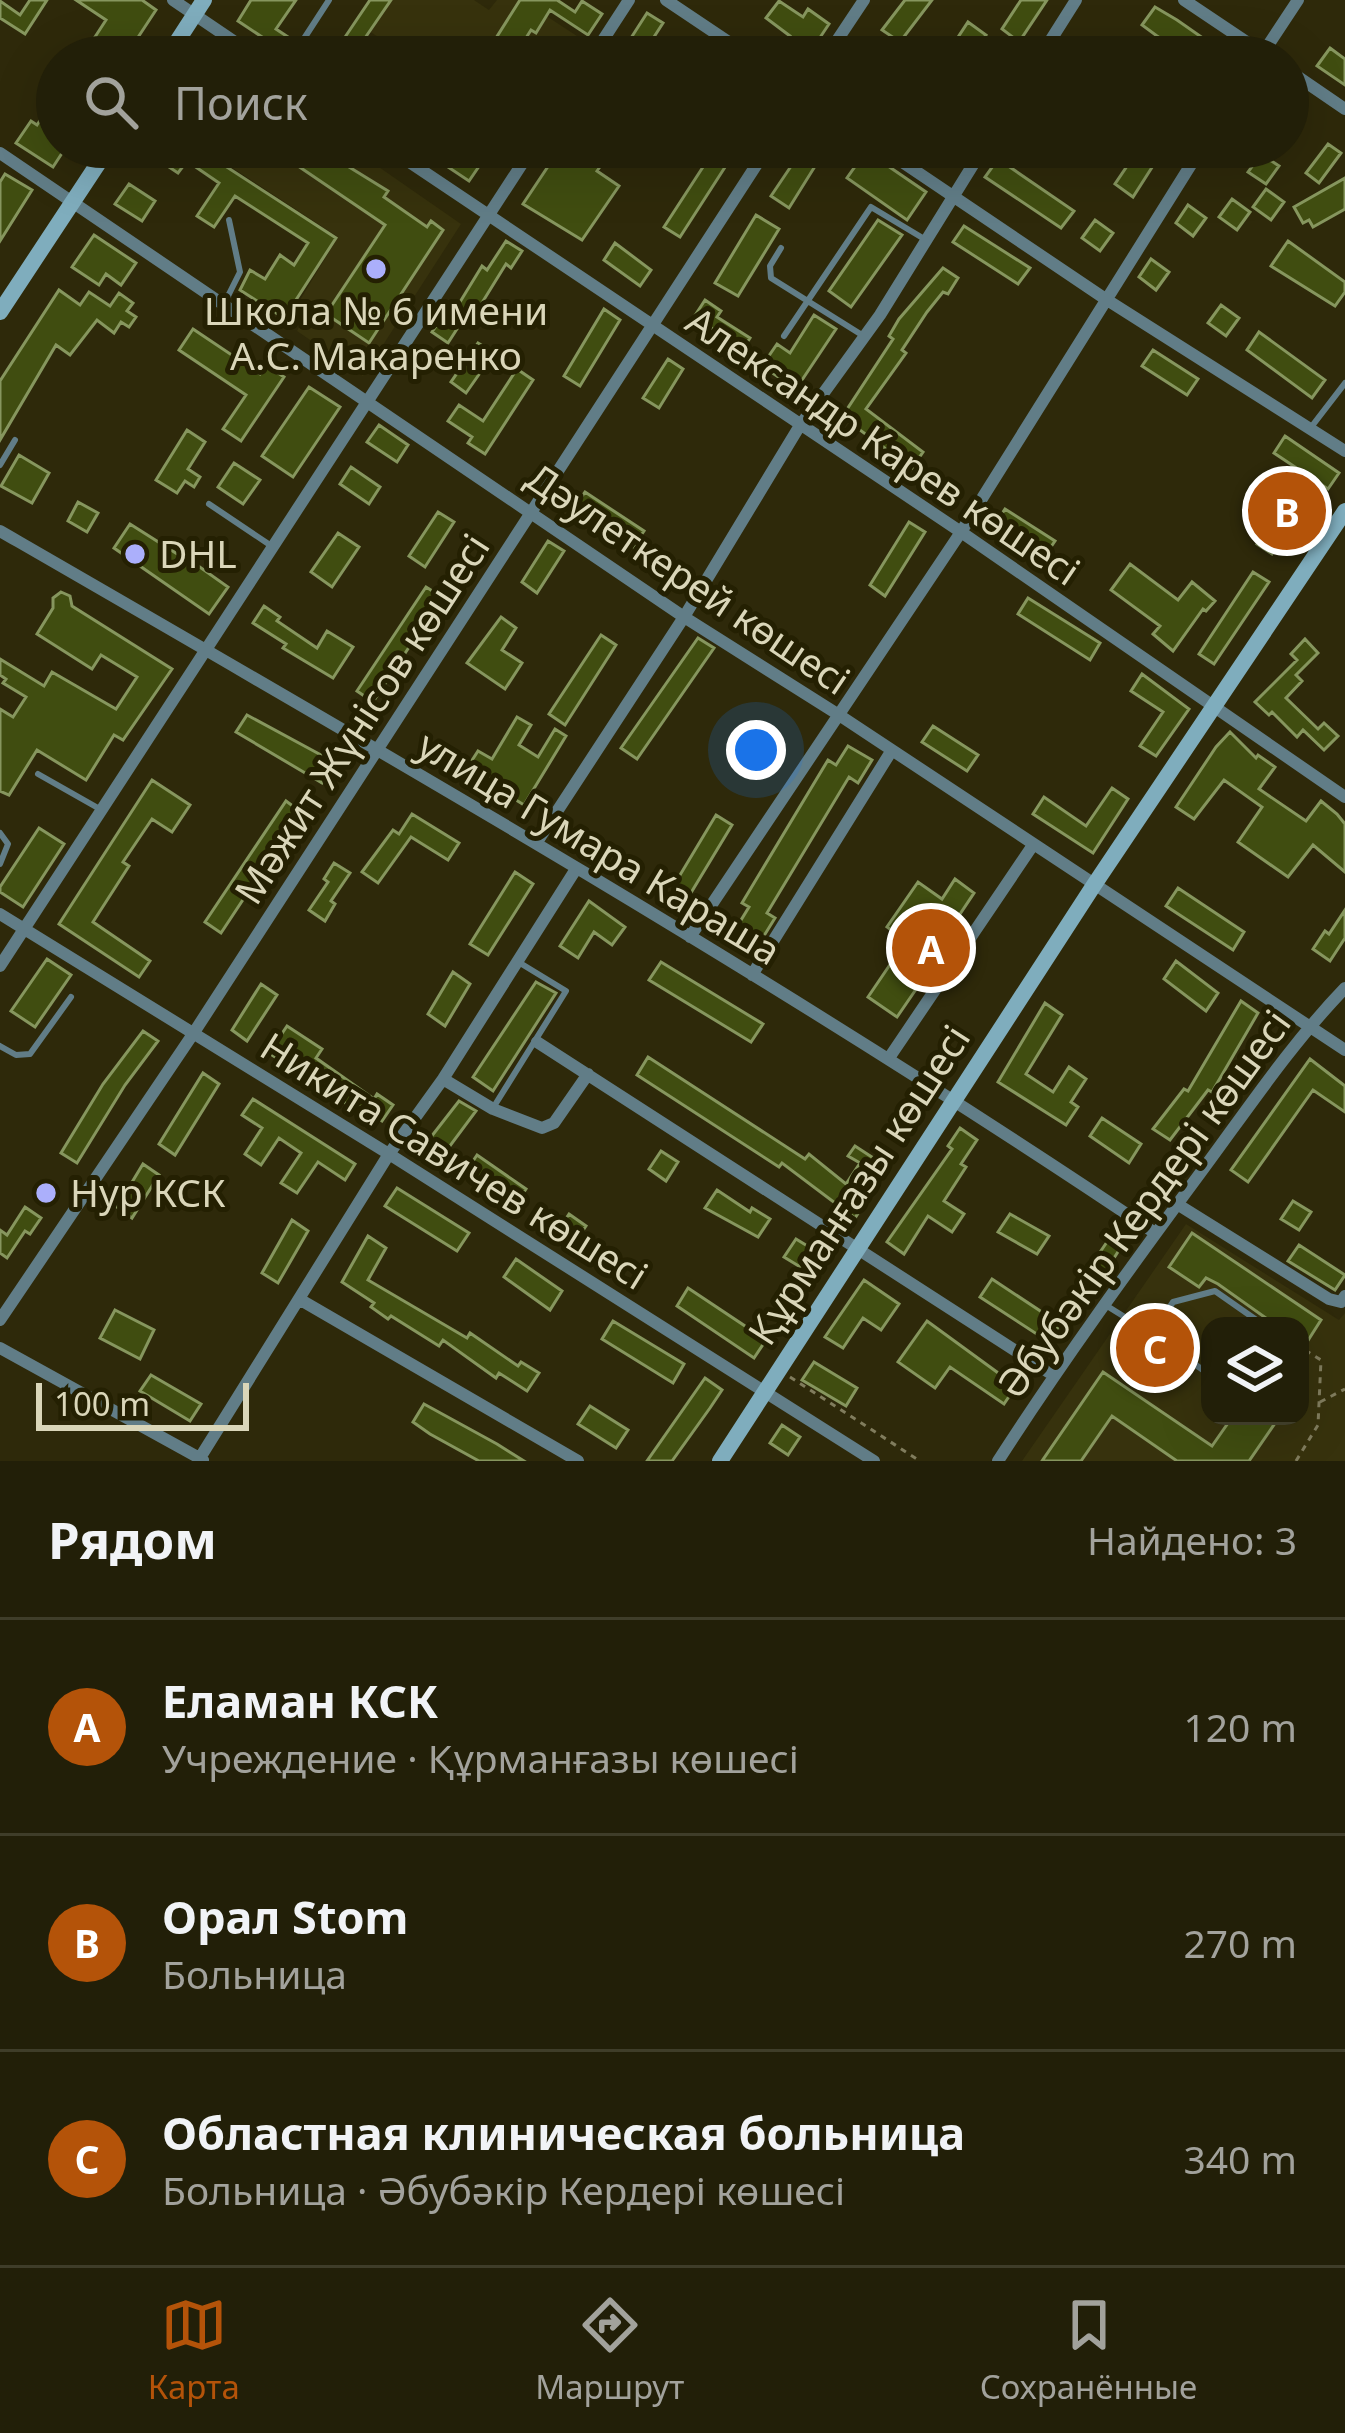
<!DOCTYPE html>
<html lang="ru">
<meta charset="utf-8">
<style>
:root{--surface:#221f08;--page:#2a2712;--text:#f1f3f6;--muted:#a2a29c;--line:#3f3d29;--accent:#b45309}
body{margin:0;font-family:"Noto Sans",sans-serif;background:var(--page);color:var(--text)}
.controls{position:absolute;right:36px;bottom:36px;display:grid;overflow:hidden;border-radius:24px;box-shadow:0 12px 48px #0002}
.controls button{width:108px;height:108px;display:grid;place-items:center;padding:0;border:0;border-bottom:3px solid var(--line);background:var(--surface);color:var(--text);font:60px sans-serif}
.scale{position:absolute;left:36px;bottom:30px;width:213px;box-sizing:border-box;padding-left:12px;border:6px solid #dad6b9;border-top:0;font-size:33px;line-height:42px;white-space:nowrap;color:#dad6b9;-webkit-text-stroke:9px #242002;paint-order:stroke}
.you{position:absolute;left:756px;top:750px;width:42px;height:42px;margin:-30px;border:9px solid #fff;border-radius:50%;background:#1a73e8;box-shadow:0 0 0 18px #1a73e833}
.badge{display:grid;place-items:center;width:78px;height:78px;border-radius:50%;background:var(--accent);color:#fff;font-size:39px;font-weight:700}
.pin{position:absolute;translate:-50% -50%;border:6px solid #fff;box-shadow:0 3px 12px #0006}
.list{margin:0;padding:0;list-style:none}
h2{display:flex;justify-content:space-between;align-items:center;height:156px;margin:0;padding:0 48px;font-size:51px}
h2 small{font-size:39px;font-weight:400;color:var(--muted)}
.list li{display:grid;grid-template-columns:78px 1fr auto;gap:36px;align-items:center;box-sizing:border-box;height:216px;padding:0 48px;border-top:3px solid var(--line)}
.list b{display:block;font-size:45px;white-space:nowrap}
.list p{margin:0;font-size:39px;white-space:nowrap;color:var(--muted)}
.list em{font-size:39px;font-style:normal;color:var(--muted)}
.icon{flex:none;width:66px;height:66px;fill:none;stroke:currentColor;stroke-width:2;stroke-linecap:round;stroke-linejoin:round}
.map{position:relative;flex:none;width:1345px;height:1461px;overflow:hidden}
.search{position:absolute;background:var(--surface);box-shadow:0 12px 48px #0002;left:36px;right:36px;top:36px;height:132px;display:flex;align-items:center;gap:30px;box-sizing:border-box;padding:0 42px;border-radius:66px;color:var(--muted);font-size:45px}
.sheet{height:804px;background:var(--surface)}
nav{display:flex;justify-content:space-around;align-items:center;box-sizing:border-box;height:168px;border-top:3px solid var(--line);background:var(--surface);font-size:33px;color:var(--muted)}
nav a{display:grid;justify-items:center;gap:6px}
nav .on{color:var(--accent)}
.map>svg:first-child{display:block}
</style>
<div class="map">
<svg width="1345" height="1461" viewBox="0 0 1345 1461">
<rect width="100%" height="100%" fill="#2e290a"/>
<!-- built -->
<path fill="#37320d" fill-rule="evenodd" d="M391 0H474L489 10 497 0H522L580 38 567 57H408L369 31Z
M222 147H350L461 224 363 376 297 331 310 307 300 300 338 237 216 157Z
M1186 1224 1339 1320 1345 1313V1461H1022ZM1210 1326H1300V1416H1210Z"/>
<!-- building -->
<path fill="#404d10" stroke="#86965e" stroke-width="3" d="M30 0H47L25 34 0 18V1L20 15Z
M76 0H142L156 10 125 57H82L106 20Z
M251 0H296L276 29 294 41 286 53 238 21Z
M370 0H391L365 38 393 57H301L311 42 319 48 324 40 337 49Z
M520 0H557L575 12 582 1 602 14 588 35 550 10 536 33 531 30 514 57H484Z
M905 0H932L900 42 882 30Z
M1021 0H1047L1019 42 1002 29Z
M779 1 803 17 808 9 829 24 807 57H794L782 49 790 36 766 18Z
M1155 7 1177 20 1230 57H1191L1157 36 1142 25Z
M647 13 663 23 641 57H630L622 52Z
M968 22 986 35 970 57H945Z
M1330 48 1345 59V85L1317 66Z
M57 95V147H66L53 167 16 143 31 121 37 125Z
M1328 144 1341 153 1319 183 1306 173Z
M139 147H196L336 238 294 303 305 310 295 325 240 290 250 270 265 279 280 255 294 265 308 243 235 196 214 227 197 216 219 183 187 161 178 173Z
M270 147H339L347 153 341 162 388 191 384 197 427 227 431 221 443 230 369 343 326 314 385 225Z
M418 147H474L486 156 469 181Z
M561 147H576L602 164 597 171 619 186 582 240 523 204Z
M716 147H738L680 237 664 227Z
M804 147H827L789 208 771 196Z
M1140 147H1165L1133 197 1115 184Z
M866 151 926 192 907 220 847 178Z
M1261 154 1279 166 1266 184 1248 172Z
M998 159 1074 211 1061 228 985 177Z
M5 174 32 190 0 241V182Z
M1345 178V209L1313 227 1309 220 1303 223 1294 207Z
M129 184 155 201 142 221 115 204Z
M1266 189 1284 202 1271 220 1253 207Z
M1232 199 1250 212 1237 230 1219 217Z
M1188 205 1206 218 1193 236 1176 223Z
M756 215 779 229 738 296 715 283Z
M878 220 902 235 851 307 829 291Z
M1095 220 1113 233 1100 251 1082 238Z
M964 226 1030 268 1018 284 953 242Z
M94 235 136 263 121 285 106 274 99 285 72 267Z
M506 241 522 251 511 268 506 264 472 319 466 315 448 343 432 332 443 316 449 320 482 266 487 270Z
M1288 241 1345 282V292L1335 306 1271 266Z
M615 243 651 270 640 286 604 260Z
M1151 259 1169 272 1156 290 1139 277Z
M943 268 958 278 948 294 943 292 927 312 902 350 906 353 866 409 923 452 912 468 842 417 893 339 889 336 899 319Z
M59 290 80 305 89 292 110 306 119 293 133 303 127 311 136 317 129 327 121 322 114 333 97 320 70 355 56 345 0 440V381Z
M705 300 721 311 717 317 750 338 739 355 723 344 727 338 694 317Z
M1221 305 1239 318 1226 336 1208 323Z
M604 309 620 320 580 386 564 376Z
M814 315 836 329 796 389 762 366 777 344 790 353Z
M193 329 260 374 266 365 284 377 241 441 223 429 246 395 179 350Z
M1259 332 1325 380 1312 398 1247 350Z
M478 343 494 353 466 393 451 382Z
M1153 350 1198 379 1187 395 1142 366Z
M668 359 683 369 659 408 643 398Z
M517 369 533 380 485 454 468 443 472 437 448 421 459 405 483 421Z
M309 387 340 407 293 477 262 456Z
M379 425 408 445 397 462 367 442Z
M187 430 205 442 188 469 200 477 194 487 185 481 177 493 156 480Z
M1285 436 1339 473 1328 489 1274 453Z
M19 455 49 473 32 503 1 486Z
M234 463 260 480 243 504 218 487Z
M351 467 380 487 369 504 340 484Z
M1272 487 1308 512 1295 530 1290 527 1272 554 1257 544 1275 516 1260 505Z
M585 492 644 531 633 547 574 508Z
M78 502 98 513 87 532 68 521Z
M1005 509 1055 541 1044 557 994 526Z
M438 512 454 522 425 567 409 556Z
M909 522 925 532 885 596 870 585Z
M130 524 179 555 180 553 228 587 209 614 114 548Z
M338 533 359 547 332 587 311 572Z
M548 541 564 551 537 593 522 582Z
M1130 564 1178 600 1192 582 1215 601 1206 611 1203 609 1173 651 1153 634 1160 626 1111 590Z
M1253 572 1269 582 1214 664 1199 654Z
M426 587 442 597 373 702 357 691Z
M61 592 70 596 72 606 172 669 123 740 114 735 86 780 37 750 9 795 0 791V709L13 717 26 697 3 683 6 679 0 675V659L44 686 52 672 116 709 137 677 101 655 92 669 37 634 53 608V598Z
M1028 598 1100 643 1090 660 1018 614Z
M264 606 280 617 277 621 317 648 327 631 353 647 333 678 283 648 286 644 253 623Z
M501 617 516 628 502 650 522 663 505 689 467 663Z
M601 635 616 645 565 725 549 714Z
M698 638 714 648 637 759 621 748Z
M1305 639 1318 653 1296 675 1302 681 1286 698 1318 729 1324 723 1338 736 1324 750 1303 730 1297 737 1272 712 1269 715 1255 702 1297 660 1291 654Z
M1142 674 1189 709 1156 756 1140 746 1163 712 1131 691Z
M247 715 334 762 322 783 236 732Z
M517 717 531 725 519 745 538 757 555 729 566 736 524 805 497 788 500 783 469 765 478 751 492 759Z
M933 726 978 755 967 771 922 742Z
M1230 732 1256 758 1258 755 1275 767 1259 789 1306 821 1321 801 1337 814 1345 824V872L1313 845 1288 877 1238 842 1262 807 1224 780 1194 819 1176 807 1216 747Z
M848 746 872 760 858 783 849 777 767 913 775 918 762 939 738 925 749 907 742 903 828 760 836 765Z
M152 780 190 805 172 832 152 819 123 862 129 866 93 922 150 961 139 977 59 924Z
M1112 788 1128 799 1093 853 1033 814 1044 797 1086 826Z
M286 801 301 812 221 933 205 922Z
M412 814 459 843 448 860 411 837 378 883 362 872 393 830 399 834Z
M716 815 732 825 689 896 674 885Z
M39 828 64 844 23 907 0 892V887Z
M334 863 350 873 331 901 335 904 325 921 309 910 328 882 324 879Z
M515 872 533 884 488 955 470 944Z
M955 879 974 893 940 944 945 947 897 1017 868 997 906 941 887 927 918 882 942 899Z
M1178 888 1244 932 1233 950 1166 906Z
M589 901 625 927 612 945 594 932 578 958 560 946Z
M1345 910V938L1330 961 1313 949 1325 931 1329 934Z
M47 959 71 975 35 1027 11 1011Z
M1176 961 1218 993 1206 1011 1164 979Z
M661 962 763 1024 751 1042 649 980Z
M453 972 470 984 445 1026 428 1014Z
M536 982 556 993 493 1091 473 1077Z
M261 984 277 995 247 1041 232 1030Z
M1241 1001 1258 1013 1212 1092 1208 1090 1170 1140 1153 1129 1184 1089 1188 1091Z
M1045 1003 1062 1015 1026 1074 1053 1092 1069 1067 1086 1079 1071 1102 1078 1107 1066 1125 998 1082Z
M287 1026 322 1049 316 1058 374 1099 377 1094 393 1105 382 1121 359 1106 356 1110 269 1053Z
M143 1031 158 1041 125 1085 77 1163 61 1153 103 1084Z
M648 1057 805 1159 809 1154 846 1184 860 1163 848 1156 855 1146 884 1165 873 1181 877 1184 855 1218 782 1163 779 1167 637 1075Z
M1310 1059 1345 1086V1112L1313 1090 1248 1182 1231 1170Z
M203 1073 219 1084 175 1155 159 1144Z
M253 1099 355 1164 345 1180 318 1162 297 1193 281 1183 301 1153 279 1138 261 1165 245 1154 262 1128 242 1115Z
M459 1101 476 1111 441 1158 424 1146Z
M1102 1118 1141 1144 1129 1163 1090 1136Z
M960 1128 977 1140 961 1164 966 1167 944 1201 964 1214 952 1232 928 1216 904 1254 887 1242 952 1149 948 1146Z
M661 1151 678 1162 666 1181 649 1169Z
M477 1155 526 1189 514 1207 465 1173Z
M143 1164 159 1175 132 1218 117 1207Z
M397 1188 469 1233 457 1251 385 1206Z
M717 1190 750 1212 752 1208 770 1219 758 1237 705 1208Z
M1293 1201 1311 1212 1299 1230 1281 1219Z
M25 1207 41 1218 30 1234 25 1231 7 1258 0 1253V1230L7 1235Z
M569 1214 586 1226 574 1244 557 1232Z
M1010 1214 1049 1236 1037 1254 998 1232Z
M292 1220 308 1231 278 1283 262 1273Z
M1192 1233 1321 1320 1300 1353V1326H1277L1218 1284 1206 1278 1199 1287 1169 1267Z
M368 1236 386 1248 368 1280 467 1338 470 1333 518 1366 521 1362 539 1373 527 1391 499 1373 496 1378 443 1340 439 1346 391 1316 388 1319 371 1307 374 1303 342 1282Z
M1111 1236 1123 1244 1105 1272 1092 1264Z
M796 1239 814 1250 802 1268 784 1257Z
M1299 1245 1345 1275 1335 1290 1288 1261Z
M516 1259 562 1291 550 1310 504 1277Z
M992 1279 1060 1324 1049 1342 980 1297Z
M864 1280 899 1304 881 1330 863 1318 843 1348 825 1337Z
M688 1288 766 1340 754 1358 677 1306Z
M115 1310 154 1330 140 1359 100 1338Z
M613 1321 684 1364 673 1383 602 1339Z
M927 1321 1016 1386 1004 1404 950 1367 935 1388 898 1362Z
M814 1362 857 1388 846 1406 802 1380Z
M1103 1372 1212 1446 1233 1416H1280L1249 1461H1177L1112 1416 1081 1461H1042Z
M151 1375 201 1404 190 1421 140 1391Z
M705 1378 722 1390 710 1408 672 1461H647Z
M424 1404 497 1444 524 1461H479L430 1434 413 1422Z
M590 1406 628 1430 616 1448 578 1424Z
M782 1425 800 1437 788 1455 770 1443Z"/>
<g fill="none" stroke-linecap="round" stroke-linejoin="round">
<!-- path -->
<path stroke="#807c5d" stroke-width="3" stroke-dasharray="6 6" stroke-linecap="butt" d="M522 43 543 57
M790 1377 920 1461
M1320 1402 1345 1389
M1296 1461 1318 1425 1321 1360 1300 1347"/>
<!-- lane -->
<path stroke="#617d87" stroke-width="6" d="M292 57 329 0
M781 248 770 266 771 278 862 335
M224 304 240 272 229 220
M784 336 871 207 926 240
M1312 426 1345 383
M0 465 15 440
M209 504 270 545
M38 774 98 808
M0 833 8 844 0 864
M0 1046 16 1055 30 1054 71 997
M493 1108 566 991 520 963
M1107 1306 1152 1334
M1210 1375 1152 1334 1173 1302 1215 1291 1265 1326"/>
<!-- street -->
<path stroke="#617d87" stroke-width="12" d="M173 0 257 57
M666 0 751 57
M1184 0 1269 57
M1261 56 1298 0
M592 57 629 0
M826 57 864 0
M1040 57 1076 0
M1288 70 1345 109
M387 147 961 532 1345 797
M880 147 1104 298 1345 451
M0 153 684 617 839 715 1345 1050
M0 531C390 756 781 981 1155 1233
M537 842 684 617 799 427 880 315 984 147
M0 914 389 1154 874 1461
M690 937 961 532 1202 147
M0 966 533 147
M752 975 892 750
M537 1042 1053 1375
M889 1058 1033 845
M443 1079 493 1109 542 1128 554 1123 588 1074
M1177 1204 1329 1299 1341 1302 1345 1296
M299 1299 578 1461
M0 1320 193 1034 768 147
M0 1348 203 1460
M198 1461 389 1154 443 1079 576 869
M998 1461C1063 1360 1133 1264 1204 1168 1249 1107 1292 1043 1345 988"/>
<!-- secondary -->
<path stroke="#7fadbd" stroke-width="16" d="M167 57 204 0
M0 312 109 147
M720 1461 1094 885 1345 511"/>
</g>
<!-- markers -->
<g fill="#abaffb" stroke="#242002" stroke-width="4.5">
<circle cx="376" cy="269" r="12"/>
<circle cx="135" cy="554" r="12"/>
<circle cx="46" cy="1193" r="12"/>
</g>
<g text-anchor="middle" stroke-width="10" stroke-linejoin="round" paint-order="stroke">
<!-- poi labels -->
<g font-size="39" fill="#dad6b9" stroke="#242002" text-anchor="start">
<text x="376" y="325" text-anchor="middle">Школа № 6 имени<tspan x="376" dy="45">А.С. Макаренко</tspan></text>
<text x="159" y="568">DHL</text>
<text x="70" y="1207">Нур КСК</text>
</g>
<!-- street labels -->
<g font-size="39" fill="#dad6b9" stroke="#242002">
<text transform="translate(883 446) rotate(34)" y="14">Александр Карев көшесі</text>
<text transform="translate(688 579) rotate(34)" y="14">Дәулеткерей көшесі</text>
<text transform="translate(362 719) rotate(-57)" y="14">Мәжит Жүнісов көшесі</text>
<text transform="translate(599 848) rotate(31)" y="14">улица Гумара Караша</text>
<text transform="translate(454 1161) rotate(32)" y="14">Никита Савичев көшесі</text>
<text transform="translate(859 1185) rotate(-57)" y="14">Құрманғазы көшесі</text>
<text transform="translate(1144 1204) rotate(-54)" y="14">Әбубәкір Кердері көшесі</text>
</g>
</g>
</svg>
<div class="controls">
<button><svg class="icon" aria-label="layers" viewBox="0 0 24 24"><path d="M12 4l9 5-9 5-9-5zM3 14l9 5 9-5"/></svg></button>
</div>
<div class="scale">100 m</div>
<div class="you"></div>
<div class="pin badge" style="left:931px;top:948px">A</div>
<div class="pin badge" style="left:1287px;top:511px">B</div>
<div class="pin badge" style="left:1155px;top:1348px">C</div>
<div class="search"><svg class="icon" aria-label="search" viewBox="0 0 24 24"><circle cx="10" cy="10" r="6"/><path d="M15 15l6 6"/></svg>Поиск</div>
</div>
<section class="sheet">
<h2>Рядом<small>Найдено: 3</small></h2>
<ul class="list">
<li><span class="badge">A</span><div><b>Еламан КСК</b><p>Учреждение · Құрманғазы көшесі</p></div><em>120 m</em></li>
<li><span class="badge">B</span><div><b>Орал Stom</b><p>Больница</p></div><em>270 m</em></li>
<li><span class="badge">C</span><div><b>Областная клиническая больница</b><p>Больница · Әбубәкір Кердері көшесі</p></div><em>340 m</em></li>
</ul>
</section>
<nav>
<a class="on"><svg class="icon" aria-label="map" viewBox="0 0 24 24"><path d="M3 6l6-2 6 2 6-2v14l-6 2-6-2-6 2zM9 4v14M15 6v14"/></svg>Карта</a>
<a><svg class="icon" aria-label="directions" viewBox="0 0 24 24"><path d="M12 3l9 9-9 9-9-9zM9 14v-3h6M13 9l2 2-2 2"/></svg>Маршрут</a>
<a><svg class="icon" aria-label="saved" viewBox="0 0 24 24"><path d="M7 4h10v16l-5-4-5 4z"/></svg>Сохранённые</a>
</nav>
